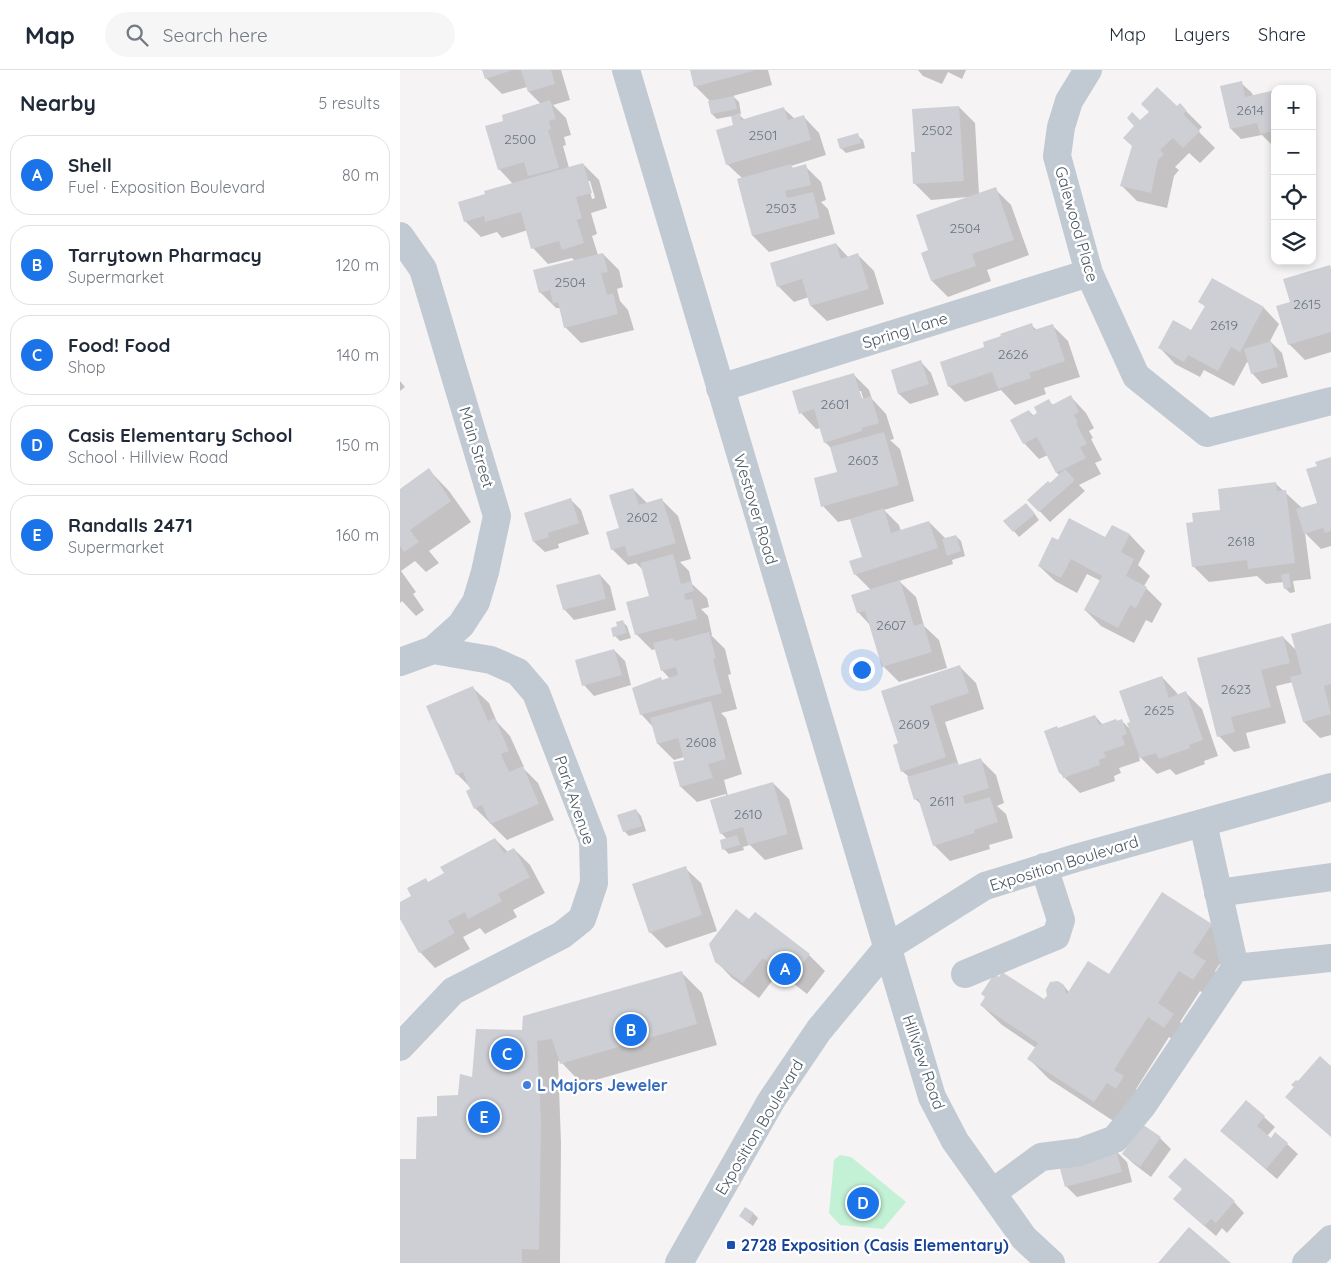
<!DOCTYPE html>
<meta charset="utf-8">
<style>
:root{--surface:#fff;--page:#f6f6f7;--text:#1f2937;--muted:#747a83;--line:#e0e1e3;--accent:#1a73e8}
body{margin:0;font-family:Quicksand,sans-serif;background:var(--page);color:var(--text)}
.controls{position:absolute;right:15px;top:15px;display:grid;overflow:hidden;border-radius:10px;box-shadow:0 2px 8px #0003}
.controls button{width:45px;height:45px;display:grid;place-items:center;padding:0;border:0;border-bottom:1px solid var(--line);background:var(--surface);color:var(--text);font:25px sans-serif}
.you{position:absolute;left:461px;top:599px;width:18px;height:18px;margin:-12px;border:4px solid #fff;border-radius:50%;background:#1a73e8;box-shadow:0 0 0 8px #1a73e833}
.badge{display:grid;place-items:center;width:32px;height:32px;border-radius:50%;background:var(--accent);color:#fff;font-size:16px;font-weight:700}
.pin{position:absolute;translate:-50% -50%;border:2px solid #fff;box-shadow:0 1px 5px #0006}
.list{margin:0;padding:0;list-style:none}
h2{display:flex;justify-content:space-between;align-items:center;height:65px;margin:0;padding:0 20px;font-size:21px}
h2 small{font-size:16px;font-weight:400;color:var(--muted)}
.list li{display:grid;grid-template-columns:32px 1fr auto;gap:15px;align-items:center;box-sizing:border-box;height:80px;margin:0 10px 10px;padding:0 10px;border:1px solid var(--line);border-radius:20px}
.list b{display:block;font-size:19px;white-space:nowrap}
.list p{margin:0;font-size:16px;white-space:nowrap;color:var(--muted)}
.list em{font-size:16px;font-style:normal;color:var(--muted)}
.icon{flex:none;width:28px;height:28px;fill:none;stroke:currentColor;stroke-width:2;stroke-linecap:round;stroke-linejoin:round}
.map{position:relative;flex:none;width:931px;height:1193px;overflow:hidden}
header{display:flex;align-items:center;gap:30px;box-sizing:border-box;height:70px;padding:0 25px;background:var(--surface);border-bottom:1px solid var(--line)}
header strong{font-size:24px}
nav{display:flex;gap:28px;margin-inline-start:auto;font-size:18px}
.search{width:350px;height:45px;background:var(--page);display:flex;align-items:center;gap:12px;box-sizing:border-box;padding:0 18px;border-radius:28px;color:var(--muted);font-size:19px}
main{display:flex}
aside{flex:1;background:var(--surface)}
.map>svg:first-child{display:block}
</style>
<header>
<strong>Map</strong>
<div class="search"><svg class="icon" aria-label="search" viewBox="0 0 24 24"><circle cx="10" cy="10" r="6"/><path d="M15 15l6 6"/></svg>Search here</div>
<nav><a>Map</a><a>Layers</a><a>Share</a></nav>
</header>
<main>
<aside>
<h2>Nearby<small>5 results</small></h2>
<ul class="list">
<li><span class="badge">A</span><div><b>Shell</b><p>Fuel · Exposition Boulevard</p></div><em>80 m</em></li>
<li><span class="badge">B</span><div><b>Tarrytown Pharmacy</b><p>Supermarket</p></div><em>120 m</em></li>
<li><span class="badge">C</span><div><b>Food! Food</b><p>Shop</p></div><em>140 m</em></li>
<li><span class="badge">D</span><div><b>Casis Elementary School</b><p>School · Hillview Road</p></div><em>150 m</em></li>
<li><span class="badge">E</span><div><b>Randalls 2471</b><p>Supermarket</p></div><em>160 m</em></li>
</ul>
</aside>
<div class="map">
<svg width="931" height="1193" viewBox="0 0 931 1193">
<rect width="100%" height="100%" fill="#f5f3f3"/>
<!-- green -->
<path fill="#c3f1d5" d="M440 1085 451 1087 506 1132 483 1159 440 1155 429 1143 434 1090Z"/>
<!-- shadow -->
<path fill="#0003" fill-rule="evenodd" d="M83 0H161L170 30 153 35 166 48 171 65 164 67 166 75 163 76 169 98 183 94 199 110 207 138 191 143 197 164 192 166 198 185 203 184 219 200 223 217 217 219 220 231 228 240 234 260 181 273 165 257 161 240 159 238H156L140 222 175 191 172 188 148 194 133 178 128 160 102 168 97 162 81 167 65 151 86 125 113 114 99 99 141 34 129 22 127 17 102 24 86 8ZM187 111H190L195 128 192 129Z
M291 0H368L372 15 333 26 339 32 341 44 339 45 345 50 384 39 395 49 404 47 419 63 426 85 391 96 394 99 405 96 421 112 426 130 421 132 428 139 435 164 369 182 353 166 338 109 342 108 327 94 335 56 332 46 317 49 312 44 311 32 296 17Z
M518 0H566L562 9 548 2 542 14 523 6Z
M841 13 852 23 853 26 875 21V73L871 74 862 65 841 69 831 59Z
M780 35 802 57 798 61 815 78 800 93 789 83 775 97 779 100 774 106 767 138 737 131 722 116 740 52 777 38Z
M559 37 575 53 579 124 595 119 611 135 629 185 587 200 591 211 548 227 532 211 530 181 568 127 531 130 515 114 513 83H516Z
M457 65 463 70 465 78 446 83 441 78Z
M436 174 449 188 458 185 474 201 484 234 427 251 411 236 409 227 394 232 378 216Z
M929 196 931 198V282L905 290 889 274 892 233Z
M812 210 864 238 879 254 870 271 882 283 888 307 862 314 852 303 849 293 847 292 834 316 804 300 800 307 775 294 760 278 792 262 806 237 800 232Z
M631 255 637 260 652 255 668 271 680 307 644 318 646 324 615 335 601 320 565 332 549 316 586 278Z
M521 292 531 303 539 325 510 334 499 324 492 301Z
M453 304 469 320 472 329 486 344 494 369 490 370 500 379 514 431 484 440 499 455 501 461 529 452 545 468 556 466 561 471 565 486 552 490 553 494 499 511 516 527 524 556 539 570 547 598 499 612 483 596 470 555 458 542 471 520 455 504 463 487 451 449 438 452 423 436 438 403 431 378 425 372 421 358 416 359 401 343ZM458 321H461L465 335Z
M0 311 5 317 0 321Z
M671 327 686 343 694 358 689 361 693 368 691 369 702 390 695 393 701 404 679 415 685 421 650 452 629 430 660 406 657 403 648 385 639 389 624 373 629 341 634 346 649 331 654 336Z
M931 388V476L921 479 905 463 911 509 893 511 895 522 890 523 885 518 884 512 866 514 857 506 809 512 793 496 822 441 875 413 901 437V439L918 434V396Z
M29 400 49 421 71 452 29 481 39 493 26 502 15 491 1 501 16 522 13 524 24 540 16 546 2 531 0 533V420Z
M233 419 248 434 262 430 278 446 291 489 280 492 289 501 292 514 307 528 309 537 301 539 308 546 312 565H311L325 579 331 604 328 605 337 639 321 643 326 648 342 704 324 710 328 726 373 713 389 729 403 779 365 790 350 775 343 777 344 780 329 784 324 779 327 769 321 763 327 727 326 724 297 732 281 717 285 690 284 687 274 690 258 674 253 657 241 644 261 609 263 611 270 609 262 600 256 579 252 580 236 564 251 527 244 501 236 493 228 495 212 479 221 459Z
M171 430 181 440 189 464 158 474 159 478 145 482 134 472Z
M631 439 639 450 619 467 605 451Z
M713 456 730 465 745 481 738 495 750 506 744 516 762 534 752 553 746 550 734 573 701 556 685 540 701 511 687 504 677 523 655 511 639 496 658 472 706 469Z
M200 505 210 516 216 540 174 550 164 539Z
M222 551 227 556 231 568 220 571 215 566 218 557Z
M931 554V665L920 668 904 652 893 612 876 616 886 653 846 663 850 678 834 682 819 666 799 588 883 567 897 581Z
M214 580 225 591 231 615 194 626 184 615Z
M560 597 576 613 584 639 545 652 559 696 580 689 596 705 604 733 597 736 606 744 613 768 589 775 590 779 550 791 534 775 522 735 515 729 509 707 502 701 500 674Z
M762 607 777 623 778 626 786 623 802 639 818 686 804 691 805 694 776 705 770 699 757 704 739 686 740 691 719 698 721 703 714 706 715 711 680 723 660 703 658 659 695 646 703 655 721 650 731 660V653Z
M73 618 89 633 97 652 110 666 124 697H122L138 713 154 750 107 770 75 738 72 719 57 704Z
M236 740 241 746 246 761 229 766 224 761Z
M95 769 108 782 114 779 130 795 145 823 113 840 117 847 85 864 80 858 63 867 70 879 35 898 20 882 0 846V833L13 826 29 813 45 804Z
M285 798 301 813 317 861 266 878 250 862Z
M355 843 409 885 425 901 407 924 379 902 359 928 332 908 316 891Z
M811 855 832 876 815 901 826 912 814 930 800 921 780 952 793 965 785 978 769 967 736 1019 744 1027 715 1052 649 1009 629 989 636 978 602 955 581 935 645 931 664 916 669 922 709 906Z
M281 902 302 923 317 975 182 1014 162 993 161 991H158L161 1073 160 1193H0V1090H17L38 1047 59 1027 73 1008 123 961Z
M847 1032 875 1057 867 1066 871 1070 887 1074 898 1084 877 1109 833 1071Z
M742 1056 760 1068 771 1079 751 1107 734 1094 723 1084Z
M716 1081 727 1092 732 1112 677 1127 666 1116Z
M834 1132 844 1143 827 1163 822 1158 816 1166 785 1139Z
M353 1143 358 1148 353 1156 346 1151 341 1146Z"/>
<!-- building -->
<path fill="#cdcfd5" d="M82 0H113L85 9Z
M121 0H151L155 14 128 22Z
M290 0H353V1L294 17Z
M842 11 845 27 875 20V61L860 64 857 53 830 59 820 16Z
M757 17 777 36 780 33 787 41 783 44 800 61 783 78 773 68 760 80 764 84 758 90 751 123 720 116 732 76 723 68 734 56 727 48 732 42 740 50 749 42 741 34Z
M334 26 337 39 311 44 308 31Z
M150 30 156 49 149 51 151 59 148 60 159 98 128 106 124 92 98 100 85 56 103 51 102 45Z
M559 36 564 111 513 114 511 82H515L512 39Z
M384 37 388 50 404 45 411 70 326 95 316 60 333 55 331 46 340 43 341 50Z
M458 63 461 73 440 79 437 69Z
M183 93 192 123 176 127 182 148 177 150 184 173 162 180 159 171 131 179 121 142 85 152 84 146 64 152 58 132 85 124 84 121Z
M391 94 392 98 406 94 411 115 385 121 387 128 413 122 420 148 352 166 337 109Z
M596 117 614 170 572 184 576 196 531 211 521 183 528 180 516 145Z
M436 173 441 189 458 183 469 219 410 236 402 209 377 217 370 193Z
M203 183 208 202 201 203 207 225 213 223 218 244 164 258 158 232 153 234 150 220 139 223 133 200Z
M930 195 931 199V262L888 275 876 236 890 232 883 209Z
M812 208 864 237 840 282 831 277 818 301 788 285 784 292 758 278 773 250 791 260 805 236 798 232Z
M632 253 634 260 653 254 665 291 629 303 631 308 598 319 592 302 548 317 540 292 584 277 583 272 601 266 600 264Z
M871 271 878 297 851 304 844 279Z
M521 290 529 314 498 324 491 300Z
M454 303 462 329 471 326 479 353 462 358V361L424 373 414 339 399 344 392 321Z
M671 325 679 342 674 345 678 352 676 353 687 374 680 377 686 388 656 403 637 367 623 374 610 350 629 340 632 346 637 343 634 337 649 329 652 335Z
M484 362 499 415 421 437 414 408 437 402 430 377Z
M931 387V461L925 463 923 458 904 464 896 439 917 433 906 399 917 396 915 392Z
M29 398 51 431 10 460 19 472 4 482 0 476V419Z
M665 399 675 410 639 442 627 430 648 411 650 413Z
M876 412 877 421 886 420 895 493 848 499 847 490 792 497 786 453 793 452 792 443 820 440 818 419Z
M233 418 239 435 262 428 276 473 228 487 225 476 211 480 206 462 219 458 209 425Z
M171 428 179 453 148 463 149 467 133 472 124 443Z
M626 433 635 444 613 462 603 451Z
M484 438 491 463 529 451 538 478 454 505 449 491 462 487 450 449Z
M669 448 705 467 712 455 730 464 721 482 734 489 726 506 747 517 736 538 730 535 718 558 684 540 702 506 671 489 661 508 638 496 652 467 658 470Z
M556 465 561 481 547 486 542 469Z
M273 484 281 514 291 511 294 521 284 524 285 530 292 529 297 549 235 565 226 532 249 526 240 493Z
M889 503 891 517 884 519 881 505Z
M200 504 206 529 163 540 156 515Z
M500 510 514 556 523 553 532 582 482 597 465 541 457 543 451 525Z
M223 550 227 563 213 567 211 558 217 556 216 552Z
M931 553V614L924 616 931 644 903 652 890 607 902 604 891 564Z
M309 562 316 588 313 589 322 623 240 645 232 618 261 607 262 610 278 605 276 597 261 601 253 573 273 568 274 571Z
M883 566 890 593 861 600 871 637 831 647 835 662 817 667 797 588Z
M214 579 222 605 182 616 175 590Z
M560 595 569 623 530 636 546 687 501 702 493 675 498 673 481 621Z
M762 606 769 628 786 621 803 670 789 675 790 678 759 689 756 683 740 688 727 653 730 652 719 621Z
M73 616 88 651 95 648 109 681 101 684 109 702 123 696 139 734 90 754 82 735 74 739 66 721 70 719 63 702 56 705 26 636Z
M311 631 326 689 308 694 313 708 280 717 273 692 284 690 278 668 257 674 250 648Z
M695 645 699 655 716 649 717 651 722 649 727 664 722 666 725 675 704 682 706 687 699 690 700 695 663 708 662 703H659L644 661 657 656 658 658Z
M581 688 589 718 563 726 565 734 590 727 598 752 574 760 575 763 533 776 518 728 514 730 507 707 557 692 558 695Z
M373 712 388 764 348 775 343 757 320 764 310 730Z
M236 739 242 756 223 762 217 745Z
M337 765 340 775 322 780 320 770Z
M95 768 104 783 114 778 130 807 98 824 102 831 68 849 65 842 48 851 55 863 19 883 0 849V832L11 826 7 818 26 808 28 812 44 803 40 797Z
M286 796 302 845 249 863 232 814Z
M762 822 812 854 793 883 806 891 793 910 779 901 758 933 774 944 764 958 748 947 714 1000 724 1006 716 1019 707 1013 694 1032 627 989 638 973 580 935 585 927 581 924 594 904 599 907 602 902 644 929 647 926 646 920 650 912 658 911 664 915 666 923 667 924 688 891 709 904Z
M336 839 349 849 355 842 410 884 391 909 363 888 343 913 315 892 309 874Z
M282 901 297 954 160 994 152 969 137 971 141 1052 139 1180 122 1179V1193H0V1089H16L17 1047 37 1046V1026L58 1025 60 1004 72 1007 76 959 122 960 123 946Z
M920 986 931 996V1067L885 1027 894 1017 891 1015 896 1010 898 1011Z
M846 1030 865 1046 857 1056 871 1068 875 1062 888 1073 866 1099 820 1061Z
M742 1054 761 1067 740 1097 722 1084Z
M716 1080 722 1102 665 1117 659 1095Z
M785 1088 835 1131 816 1153 811 1149 804 1156 773 1129 782 1119 768 1107Z
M345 1137 354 1143 348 1152 339 1146Z
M789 1157 831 1193H758Z"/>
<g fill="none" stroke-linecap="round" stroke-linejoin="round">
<!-- minor -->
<path stroke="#c1cad2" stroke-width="28" d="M226 0 532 1027 555 1071 592 1123 624 1168 651 1193
M688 0 669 31 661 57 657 86 689 203 736 306 807 363 931 331
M0 166 23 199 97 446 85 502 76 532 61 555 33 580 0 592
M320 318 689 203
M803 753 835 898
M818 823 931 807
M565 904 656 866 661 850 644 797
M0 977 53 921 162 865 182 849 194 813 193 771 136 623 118 602 91 590 33 580
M592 1123 641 1087 680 1082 715 1069 743 1035 835 898 931 888
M279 1193 371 1031 419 960 488 877 585 816 676 788 931 717
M906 1193 931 1169"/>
</g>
<!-- markers -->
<circle fill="#3f7fe0" stroke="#fff" stroke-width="2" cx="127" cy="1015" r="5"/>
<rect fill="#1a4fb4" stroke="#fff" stroke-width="2" x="326" y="1170" width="10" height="10" rx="2.5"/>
<g text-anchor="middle" stroke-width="5" stroke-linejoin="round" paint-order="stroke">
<!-- number labels -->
<g font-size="14" fill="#6b747e">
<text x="850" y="45">2614</text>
<text x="537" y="65">2502</text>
<text x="363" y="70">2501</text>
<text x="120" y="74">2500</text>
<text x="381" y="143">2503</text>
<text x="565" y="163">2504</text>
<text x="170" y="217">2504</text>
<text x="907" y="239">2615</text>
<text x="824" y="260">2619</text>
<text x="613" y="289">2626</text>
<text x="435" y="339">2601</text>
<text x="463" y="395">2603</text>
<text x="242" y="452">2602</text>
<text x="841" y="476">2618</text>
<text x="491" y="560">2607</text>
<text x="836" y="624">2623</text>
<text x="759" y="645">2625</text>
<text x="514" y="659">2609</text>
<text x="301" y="677">2608</text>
<text x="542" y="736">2611</text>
<text x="348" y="749">2610</text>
</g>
<!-- street labels -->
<g font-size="16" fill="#4a5661" stroke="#fff">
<text transform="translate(677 154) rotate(74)" y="6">Galewood Place</text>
<text transform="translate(505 260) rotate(-17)" y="6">Spring Lane</text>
<text transform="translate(77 377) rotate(73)" y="6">Main Street</text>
<text transform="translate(356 439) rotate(73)" y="6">Westover Road</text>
<text transform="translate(175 730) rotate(71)" y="6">Park Avenue</text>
<text transform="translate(664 793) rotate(-17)" y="6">Exposition Boulevard</text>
<text transform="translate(524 992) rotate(71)" y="6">Hillview Road</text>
<text transform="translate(359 1057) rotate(-59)" y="6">Exposition Boulevard</text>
</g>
<!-- shop labels -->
<g font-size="16" font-weight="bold" fill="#366cbe" stroke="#fff" text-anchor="start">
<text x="137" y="1021">L Majors Jeweler</text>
</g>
<!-- transit labels -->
<g font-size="16" font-weight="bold" fill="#164399" stroke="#fff" text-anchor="start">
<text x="341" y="1181">2728 Exposition (Casis Elementary)</text>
</g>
</g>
</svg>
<div class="controls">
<button>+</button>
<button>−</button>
<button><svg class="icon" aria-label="locate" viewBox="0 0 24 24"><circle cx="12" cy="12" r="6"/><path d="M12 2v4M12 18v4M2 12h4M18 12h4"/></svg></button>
<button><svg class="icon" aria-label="layers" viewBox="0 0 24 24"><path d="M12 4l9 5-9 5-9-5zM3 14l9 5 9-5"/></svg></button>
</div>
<div class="you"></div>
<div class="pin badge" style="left:385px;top:899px">A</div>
<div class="pin badge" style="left:231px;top:960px">B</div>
<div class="pin badge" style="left:107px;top:984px">C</div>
<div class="pin badge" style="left:463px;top:1133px">D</div>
<div class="pin badge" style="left:84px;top:1047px">E</div>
</div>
</main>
